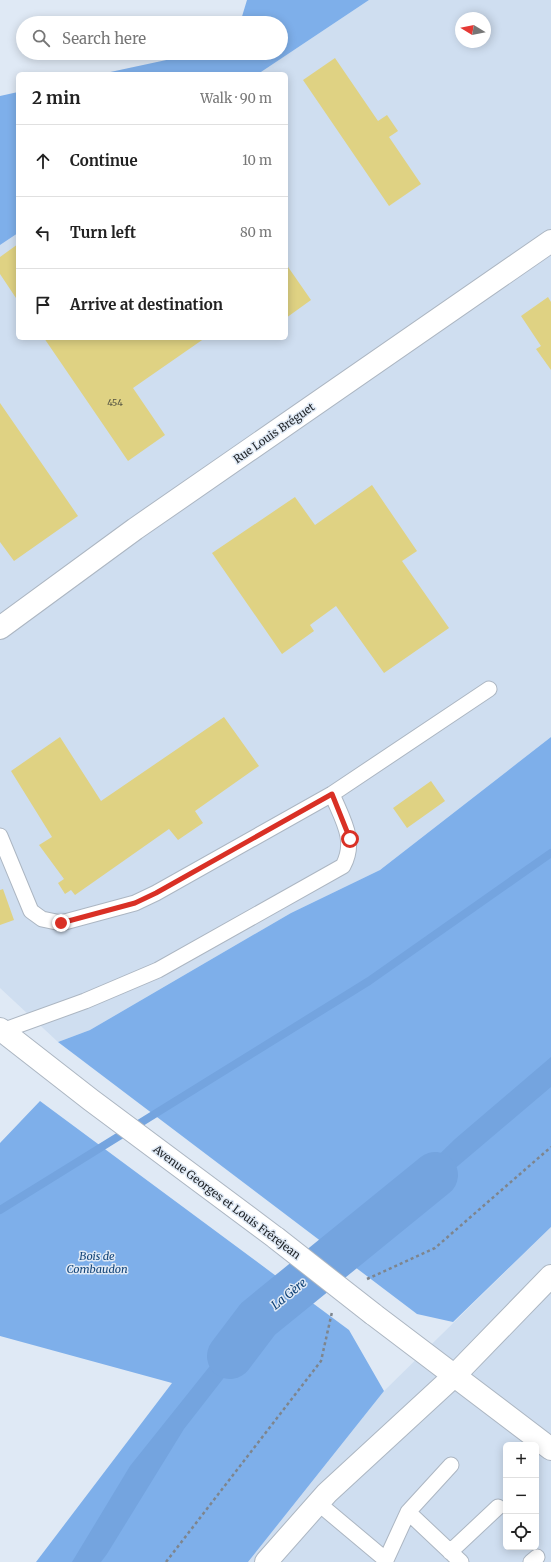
<!DOCTYPE html>
<meta charset="utf-8">
<style>
:root{--surface:#fff;--page:#f6f6f6;--text:#222;--muted:#767676;--line:#e0e0e0}
body{margin:0;font-family:Merriweather,serif;background:var(--page);color:var(--text)}
.controls{position:absolute;right:12px;bottom:12px;display:grid;overflow:hidden;border-radius:6px;box-shadow:0 2px 10px #0003}
.controls button{width:36px;height:36px;display:grid;place-items:center;padding:0;border:0;border-bottom:1px solid var(--line);background:var(--surface);color:var(--text);font:20px sans-serif}
.compass{position:absolute;left:455px;top:12px;width:36px;height:36px;border-radius:50%;background:var(--surface);box-shadow:0 2px 10px #0003;rotate:280deg}
.stop{position:absolute;width:12px;height:12px;margin:-9px;border:3px solid #d93025;border-radius:50%;background:#fff}
.stop.end{background:#d93025;border-color:#fff;box-shadow:0 1px 4px #0008}
.list{margin:0;padding:0;list-style:none}
h2{display:flex;justify-content:space-between;align-items:center;height:52px;margin:0;padding:0 16px;font-size:17px}
h2 small{font-size:13px;font-weight:400;color:var(--muted)}
.list li{display:grid;grid-template-columns:26px 1fr auto;gap:12px;align-items:center;box-sizing:border-box;height:72px;padding:0 16px;border-top:1px solid var(--line)}
.list b{display:block;font-size:15px;white-space:nowrap}
.list em{font-size:13px;font-style:normal;color:var(--muted)}
.icon{flex:none;width:22px;height:22px;fill:none;stroke:currentColor;stroke-width:2;stroke-linecap:round;stroke-linejoin:round}
.map{position:relative;flex:none;width:551px;height:1562px;overflow:hidden}
.search{position:absolute;background:var(--surface);box-shadow:0 2px 10px #0003;left:16px;top:16px;width:272px;height:44px;display:flex;align-items:center;gap:10px;box-sizing:border-box;padding:0 14px;border-radius:22px;color:var(--muted);font-size:15px}
.panel{position:absolute;background:var(--surface);box-shadow:0 2px 10px #0003;left:16px;top:72px;width:272px;height:268px;border-radius:6px}
.map>svg:first-child{display:block}
</style>
<div class="map">
<svg width="551" height="1562" viewBox="0 0 551 1562">
<rect width="100%" height="100%" fill="#dfe9f5"/>
<!-- built -->
<path fill="#cfdef0" fill-rule="evenodd" d="M369 0H551V737L380 870 291 913 90 1030 58 1042 0 988V245L18 233V338H286V74H258ZM461 18H485V42H461Z
M551 1227V1562H248L384 1391ZM506 1445H536V1547H506Z"/>
<!-- forest -->
<path fill="#7eafea" d="M247 0H369L258 74H101L199 53H281V23H240Z
M18 92V233L0 245V96Z
M551 737V1227L453 1322 417 1314 58 1042 90 1030 291 913 380 870Z
M40 1101 349 1330 384 1391 248 1562H36L172 1383 0 1336V1143Z"/>
<!-- water -->
<path fill="#74a4df" d="M551 1057V1087L393 1221 380 1212 455 1139Z
M261 1302 275 1312 184 1429 107 1554 101 1562H72L130 1466Z"/>
<g fill="none" stroke-linecap="round" stroke-linejoin="round">
<!-- stream -->
<path stroke="#74a4df" stroke-width="8" d="M0 1210 369 981 551 853"/>
<!-- river -->
<path stroke="#74a4df" stroke-width="46" d="M230 1356 258 1319 435 1175"/>
</g>
<!-- building -->
<path fill="#dfd283" d="M335 58 378 121 387 115 398 131 389 137 421 184 389 206 303 80Z
M18 244V301L0 274V257Z
M286 264 311 300 286 318Z
M548 297 551 302V370L536 349 541 346 521 316Z
M44 338H205L133 388 165 435 128 461Z
M0 403 78 516 14 561 0 542Z
M372 485 417 551 402 561 449 628 384 673 336 606 310 625 314 631 282 654 212 553 295 497 315 525Z
M224 717 259 766 195 811 203 823 178 840 169 829 75 895 71 890 65 894 58 883 64 879 39 845 52 837 11 771 60 737 101 801Z
M431 781 445 801 407 828 393 808Z
M3 889 14 920 0 925V890Z"/>
<g fill="none" stroke-linecap="round" stroke-linejoin="round">
<defs>
<path id="service" d="M0 836 31 911 42 919 61 923 135 903 156 893 332 794 489 689
M2 1031 85 1001 158 970 343 866C357 840 342 819 332 794
M318 1503 386 1560 384 1562
M408 1512 461 1562
M450 1552 498 1507
M386 1560 408 1512 451 1465
M531 1562 537 1557"/>
<path id="minor" d="M0 628 135 529 551 241
M0 1029 91 1100 276 1238
M373 1314 551 1449
M266 1562 327 1493 454 1376 551 1276"/>
</defs>
<!-- service casing -->
<use href="#service" stroke="#acb6c2" stroke-width="17"/>
<!-- minor casing -->
<use href="#minor" stroke="#acb6c2" stroke-width="24"/>
<!-- path -->
<path stroke="#7e858d" stroke-width="2.5" stroke-dasharray="3 3" stroke-linecap="butt" d="M367 1279 435 1248 551 1147
M166 1562 321 1361 332 1312"/>
<!-- service -->
<use href="#service" stroke="#fff" stroke-width="15"/>
<!-- minor -->
<use href="#minor" stroke="#fff" stroke-width="22"/>
<defs>
<path id="minor-bridge" d="M276 1238 373 1314"/>
</defs>
<!-- minor-bridge casing -->
<use href="#minor-bridge" stroke="#acb6c2" stroke-width="24" stroke-linecap="butt"/>
<!-- minor-bridge -->
<use href="#minor-bridge" stroke="#fff" stroke-width="22"/>
</g>
<g fill="none" stroke-linecap="round" stroke-linejoin="round">
<!-- route -->
<path stroke="#d93025" stroke-width="5" d="M61 923 135 903 156 893 332 794 350 839"/>
</g>
<g text-anchor="middle" stroke-width="3" stroke-linejoin="round" paint-order="stroke">
<!-- number labels -->
<g font-size="9" fill="#505040">
<text x="115" y="406">454</text>
</g>
<!-- street labels -->
<g font-size="11" fill="#212529" stroke="#dfe9f5">
<text transform="translate(274 433) rotate(-35)" y="4">Rue Louis Bréguet</text>
<text transform="translate(227 1202) rotate(37)" y="4">Avenue Georges et Louis Frêrejean</text>
</g>
<!-- park labels -->
<g font-size="11" font-style="italic" fill="#114378" stroke="#dfe9f5">
<text x="97" y="1260">Bois de<tspan x="97" dy="13">Combaudon</tspan></text>
</g>
<!-- water labels -->
<g font-size="12" font-style="italic" fill="#0c3f74" stroke="#dfe9f5">
<text transform="translate(289 1294) rotate(-39)" y="4">La Gère</text>
</g>
</g>
</svg>
<div class="controls">
<button>+</button>
<button>−</button>
<button><svg class="icon" aria-label="locate" viewBox="0 0 24 24"><circle cx="12" cy="12" r="6"/><path d="M12 2v4M12 18v4M2 12h4M18 12h4"/></svg></button>
</div>
<svg class="compass" viewBox="-18 -18 36 36"><path d="M0-13l5 13h-10z" fill="#e53935"/><path d="M0 13l5-13h-10z" fill="#767676"/></svg>
<div class="stop" style="left:350px;top:839px"></div>
<div class="stop end" style="left:61px;top:923px"></div>
<div class="search"><svg class="icon" aria-label="search" viewBox="0 0 24 24"><circle cx="10" cy="10" r="6"/><path d="M15 15l6 6"/></svg>Search here</div>
<section class="panel">
<h2>2 min<small>Walk · 90 m</small></h2>
<ul class="list">
<li><svg class="icon" aria-label="ahead" viewBox="0 0 24 24"><path d="M12 20V5M6 11l6-6 6 6"/></svg><div><b>Continue</b></div><em>10 m</em></li>
<li><svg class="icon" aria-label="left" viewBox="0 0 24 24"><path d="M17 20v-9H6M10 6l-5 5 5 5"/></svg><div><b>Turn left</b></div><em>80 m</em></li>
<li><svg class="icon" aria-label="arrive" viewBox="0 0 24 24"><path d="M6 21V4h12l-3 4 3 4H6"/></svg><div><b>Arrive at destination</b></div></li>
</ul>
</section>
</div>
